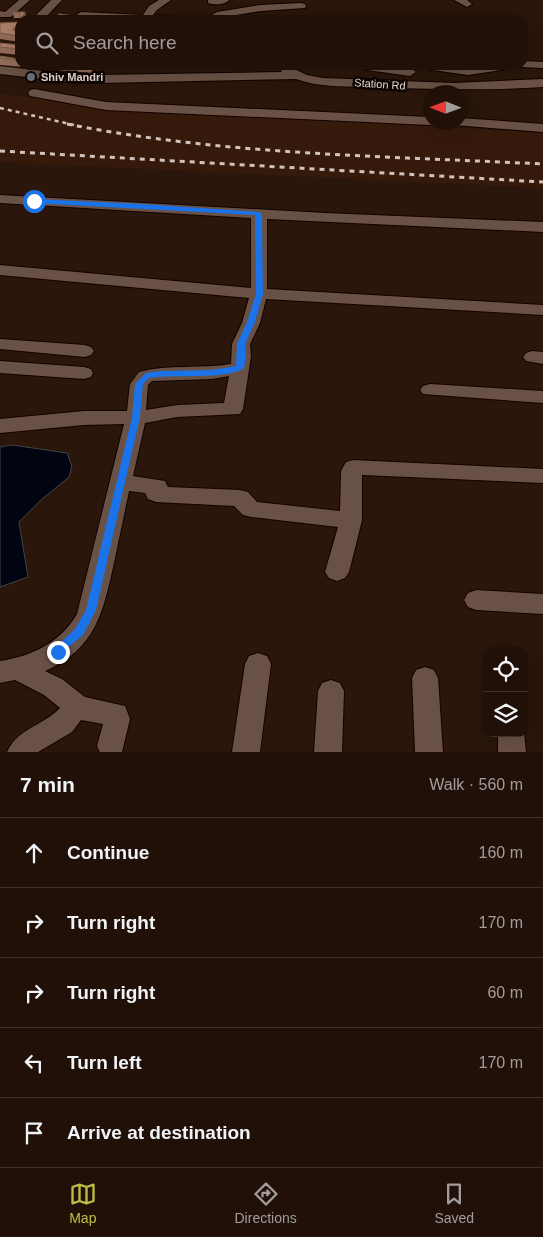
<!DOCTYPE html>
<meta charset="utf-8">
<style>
:root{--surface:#201008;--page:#281912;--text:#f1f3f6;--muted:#a29d9c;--line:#3d3029;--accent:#bbc045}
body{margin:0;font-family:Arial,sans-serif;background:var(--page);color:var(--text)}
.controls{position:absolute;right:15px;bottom:15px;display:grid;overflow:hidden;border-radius:10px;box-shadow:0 5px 20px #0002}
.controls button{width:45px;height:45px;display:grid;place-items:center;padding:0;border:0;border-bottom:1px solid var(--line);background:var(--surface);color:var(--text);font:25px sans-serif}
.compass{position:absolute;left:423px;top:85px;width:45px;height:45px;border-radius:50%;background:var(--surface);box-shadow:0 5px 20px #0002;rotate:271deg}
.stop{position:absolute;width:15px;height:15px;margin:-11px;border:4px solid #1a73e8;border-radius:50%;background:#fff}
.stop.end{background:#1a73e8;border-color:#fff;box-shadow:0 1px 5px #0008}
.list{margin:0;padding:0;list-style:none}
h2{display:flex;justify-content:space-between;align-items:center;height:65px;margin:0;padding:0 20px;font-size:21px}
h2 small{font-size:16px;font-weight:400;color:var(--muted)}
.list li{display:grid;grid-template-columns:32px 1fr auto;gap:15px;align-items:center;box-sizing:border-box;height:70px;padding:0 20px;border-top:1px solid var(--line)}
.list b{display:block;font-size:19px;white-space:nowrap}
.list em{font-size:16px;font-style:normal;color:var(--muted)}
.icon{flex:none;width:28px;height:28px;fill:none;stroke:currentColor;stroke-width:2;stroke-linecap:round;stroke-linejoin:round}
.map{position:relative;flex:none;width:543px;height:752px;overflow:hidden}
.search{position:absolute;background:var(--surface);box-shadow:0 5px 20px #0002;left:15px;right:15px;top:15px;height:55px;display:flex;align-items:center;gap:12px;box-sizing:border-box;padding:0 18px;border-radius:15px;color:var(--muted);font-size:19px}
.sheet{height:415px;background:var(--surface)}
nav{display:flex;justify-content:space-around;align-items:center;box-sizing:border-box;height:70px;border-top:1px solid var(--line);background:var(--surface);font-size:14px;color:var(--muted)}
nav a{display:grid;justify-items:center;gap:2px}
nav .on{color:var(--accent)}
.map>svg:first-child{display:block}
</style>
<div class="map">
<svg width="543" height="752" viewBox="0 0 543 752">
<rect width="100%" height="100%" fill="#2a160a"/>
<!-- built -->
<path fill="#351a0b" d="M0 94 93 105 543 133V188L0 162Z"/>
<!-- water -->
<path fill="#000511" stroke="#45444b" d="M12 445 67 453 72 466 69 477 41 500 19 522 28 577 0 587V447Z"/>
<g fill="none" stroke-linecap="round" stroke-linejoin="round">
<defs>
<path id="minor" d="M19 0H30L11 17H0V11L5 12Z
M51 0H62L44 19H36L35 17 36 15Z
M159 0H171L157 10 153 15 195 17 200 20 83 18 69 20 81 12 143 15 149 6Z
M208 0H229C225 5 214 5 208 3Z
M454 0H467L472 4 467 7Z
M301 3 305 4 306 6 305 8 261 11 217 18 212 15 217 12 261 5Z
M523 61 543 62V68L521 67 468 75 419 68 413 65H448L468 67 488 65H523Z
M286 65 307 75 323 78 454 83 543 79V87C483 91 424 89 364 87 341 86 317 87 296 79L99 83 68 82 0 74V66L68 74 99 75 282 72 280 69Z
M347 65C362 65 406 62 416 72L410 76 353 68Z
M34 89 106 102 430 117V122H435L430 125 106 110 30 96 28 93 30 90Z
M460 118 543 124V132L454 125 453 122H460Z
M0 195 325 213 543 222V232L267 219V289L543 305V315L266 299 260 323 250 344 251 356 243 409 240 414 177 417 145 423 133 476 165 481 168 487 240 490 248 492 257 502 340 511 341 471 346 462 353 460 543 469V483L362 475V520L349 572 345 578 337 581 329 578 325 572 338 527 251 517 243 515 234 506 156 502 148 499 145 493 129 491C124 515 119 539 114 563 103 612 96 649 45 671L62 679 85 697 125 706 130 719 122 752H100L97 746 103 724 81 720 72 732 38 752H7C18 728 43 726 60 708L44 695 15 680 0 683V661C32 656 60 643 77 614L124 424 84 425 0 433V419L84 411H127L130 384 139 372C169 364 201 369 231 364L232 344 242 323 249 298 0 275V265L251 288V218L0 203ZM229 376 224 403 177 405 146 410 148 385 152 381 212 379Z
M0 339 85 345 91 347 94 351 91 355 85 357 0 349Z
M532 351 543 352V364L526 361 523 357 526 353Z
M0 361 84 367 91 369 93 373 91 377 84 379 0 373Z
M430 384 543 391V403L423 394 420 390 423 386Z
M476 590 543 594V614L476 610 468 607 464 600 468 593Z
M258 653 267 656 271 664 260 752H232L245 664 249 656Z
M425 667 434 670 438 678 443 752H415L412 678 416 670Z
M331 680 340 683 344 691 342 752H314L318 691 322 683Z
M498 733H524L526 752H498Z"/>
</defs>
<!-- minor casing -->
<use href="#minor" stroke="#120200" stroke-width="2"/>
<!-- minor -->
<use href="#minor" fill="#6a5145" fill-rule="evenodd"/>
<!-- rail-far1 -->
<path stroke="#d2c2bb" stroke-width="2.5" stroke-dasharray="4 4" stroke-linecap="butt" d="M0 108 74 125"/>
<!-- rail -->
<path stroke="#d2c2bb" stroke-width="3" stroke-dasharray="5 5" stroke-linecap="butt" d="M67 124C224 155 384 156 543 164
M0 151 543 182"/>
</g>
<!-- wall -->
<path fill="#926c58" d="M13 12H25L26 18H14Z
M0 23 20 28 18 30 20 36V42L0 39Z
M0 43 19 45 20 44V55L0 53Z
M0 56 19 59 20 58V65H95L92 73 0 65Z"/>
<!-- shaded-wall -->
<path fill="#775847" d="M25 12 26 18 25 20H21V18Z
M19 22 20 28 15 35 13 30Z
M92 65H95L92 73 91 67Z"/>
<!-- building -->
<path fill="#aa7d66" stroke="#775847" d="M13 12H25L21 18 20 13Z
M59 14 105 20H52Z
M19 22 13 30 20 31V36L0 33V23Z
M0 43 19 45 20 44V50L19 49 0 47Z
M0 56 19 59 20 58V60L0 58Z
M75 65H92L91 67Z"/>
<!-- route -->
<path fill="#1a73e8" d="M34 199 142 204 259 212 262 214 263 294 255 322 245 344 246 356 244 368C228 380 171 374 149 378L143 384 140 417 96 610 83 635 58 656 54 655 52 652 54 649 75 629 86 610 132 417 135 384 146 373 161 371 212 370 236 366 237 344 247 322 256 294 255 215 32 203V200Z"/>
<!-- markers -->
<circle fill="#6b7280" stroke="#0c0502" stroke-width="2" cx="31" cy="77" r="5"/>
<g text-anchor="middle" stroke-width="5" stroke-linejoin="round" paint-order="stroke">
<!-- far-poi labels -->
<g font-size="11" font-weight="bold" fill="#e7d8d1" stroke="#0c0502" text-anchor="start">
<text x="41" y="81">Shiv Mandri</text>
</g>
<!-- far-street labels -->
<g font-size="11" fill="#e7d8d1" stroke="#0c0502">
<text transform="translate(380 84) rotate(4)" y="4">Station Rd</text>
</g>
</g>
</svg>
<div class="controls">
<button><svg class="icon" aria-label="locate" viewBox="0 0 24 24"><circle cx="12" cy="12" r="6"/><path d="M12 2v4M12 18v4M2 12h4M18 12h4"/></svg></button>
<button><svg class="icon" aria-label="layers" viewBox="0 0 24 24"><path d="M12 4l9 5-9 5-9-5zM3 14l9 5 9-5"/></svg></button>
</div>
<svg class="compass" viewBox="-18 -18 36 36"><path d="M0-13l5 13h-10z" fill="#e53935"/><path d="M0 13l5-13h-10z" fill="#a29d9c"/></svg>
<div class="stop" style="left:34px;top:201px"></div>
<div class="stop end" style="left:58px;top:652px"></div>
<div class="search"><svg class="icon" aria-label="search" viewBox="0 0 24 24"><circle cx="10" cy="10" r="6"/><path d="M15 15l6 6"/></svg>Search here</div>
</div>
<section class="sheet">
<h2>7 min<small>Walk · 560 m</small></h2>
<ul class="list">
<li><svg class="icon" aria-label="ahead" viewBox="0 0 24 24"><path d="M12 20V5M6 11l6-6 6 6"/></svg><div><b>Continue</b></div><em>160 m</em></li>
<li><svg class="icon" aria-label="right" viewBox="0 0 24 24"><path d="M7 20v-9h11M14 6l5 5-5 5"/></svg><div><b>Turn right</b></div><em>170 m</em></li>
<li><svg class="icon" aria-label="right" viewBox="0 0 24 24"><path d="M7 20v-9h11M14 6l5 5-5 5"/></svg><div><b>Turn right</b></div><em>60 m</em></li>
<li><svg class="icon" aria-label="left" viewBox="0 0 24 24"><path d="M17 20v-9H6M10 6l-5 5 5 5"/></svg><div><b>Turn left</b></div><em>170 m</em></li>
<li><svg class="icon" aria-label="arrive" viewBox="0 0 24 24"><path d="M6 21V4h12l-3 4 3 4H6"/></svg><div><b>Arrive at destination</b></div></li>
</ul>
</section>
<nav>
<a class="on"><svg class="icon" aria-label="map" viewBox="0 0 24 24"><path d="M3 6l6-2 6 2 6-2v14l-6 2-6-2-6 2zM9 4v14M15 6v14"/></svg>Map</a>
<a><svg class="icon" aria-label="directions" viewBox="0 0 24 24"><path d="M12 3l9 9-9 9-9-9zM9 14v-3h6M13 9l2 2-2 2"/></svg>Directions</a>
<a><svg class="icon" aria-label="saved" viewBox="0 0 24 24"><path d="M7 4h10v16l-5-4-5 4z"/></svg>Saved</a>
</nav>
